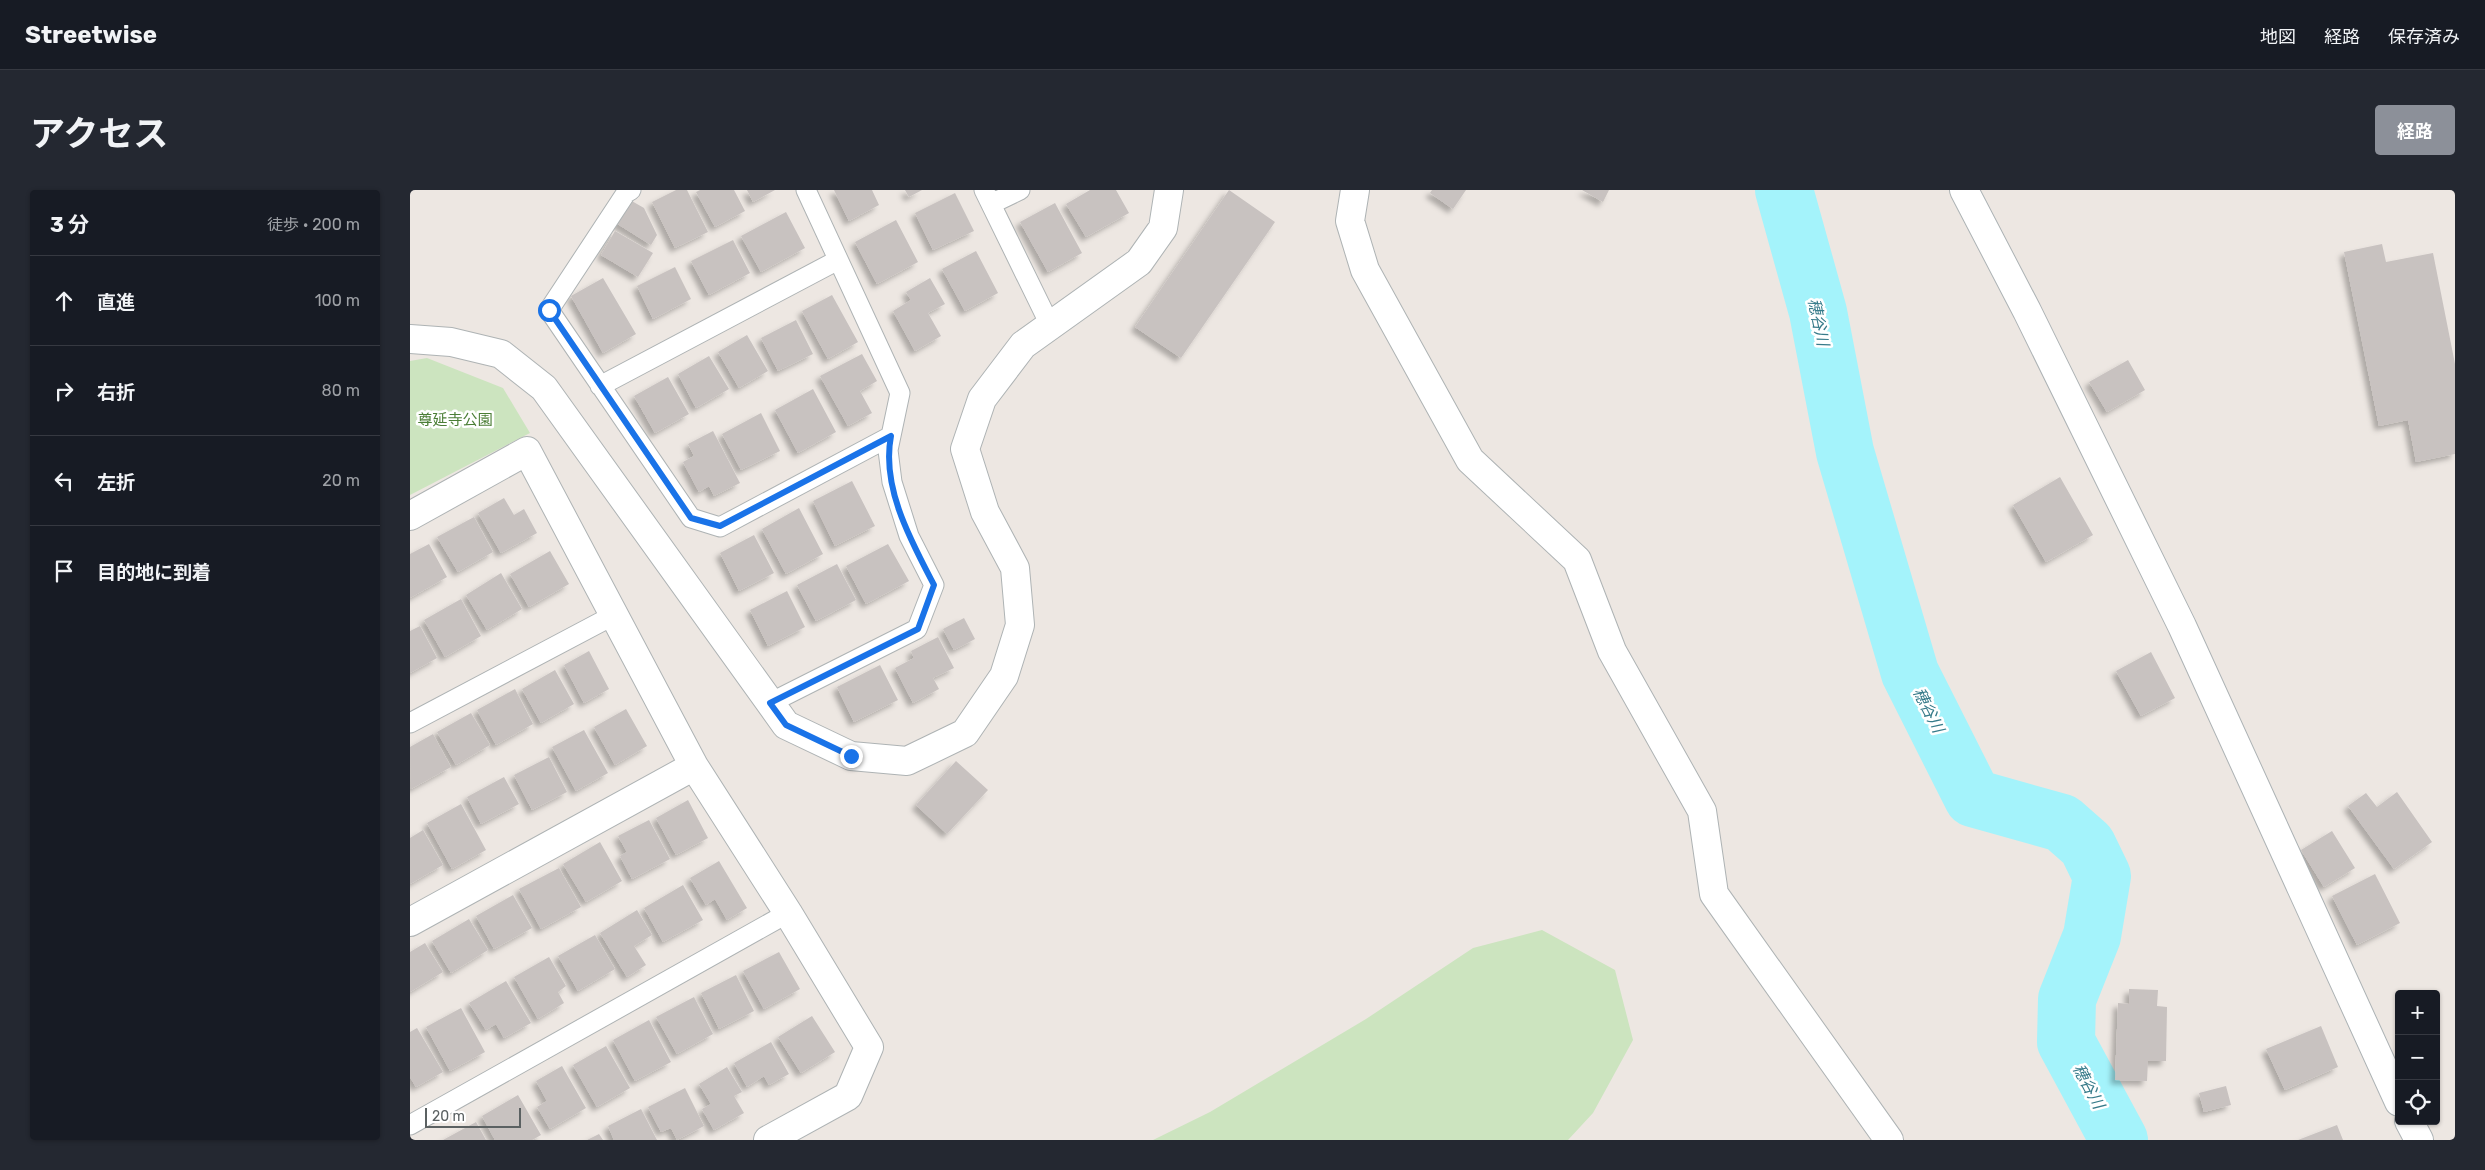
<!DOCTYPE html>
<html lang="ja">
<meta charset="utf-8">
<style>
:root{--surface:#171b24;--page:#242831;--text:#f1f3f6;--muted:#9ea1a6;--line:#363941;--accent:#8c9099}
body{margin:0;font-family:Rubik,"Noto Sans JP",sans-serif;background:var(--page);color:var(--text)}
.controls{position:absolute;right:15px;bottom:15px;display:grid;overflow:hidden;border-radius:5px;box-shadow:0 1px 4px #0004}
.controls button{width:45px;height:45px;display:grid;place-items:center;padding:0;border:0;border-bottom:1px solid var(--line);background:var(--surface);color:var(--text);font:25px sans-serif}
.scale{position:absolute;left:15px;bottom:12px;width:96px;box-sizing:border-box;padding-left:5px;border:2px solid #5b6162;border-top:0;font-size:14px;line-height:18px;white-space:nowrap;color:#5b6162;-webkit-text-stroke:4px #fff;paint-order:stroke}
.stop{position:absolute;width:15px;height:15px;margin:-11px;border:4px solid #1a73e8;border-radius:50%;background:#fff}
.stop.end{background:#1a73e8;border-color:#fff;box-shadow:0 1px 5px #0008}
.list{margin:0;padding:0;list-style:none}
h2{display:flex;justify-content:space-between;align-items:center;height:65px;margin:0;padding:0 20px;font-size:21px}
h2 small{font-size:16px;font-weight:400;color:var(--muted)}
.list li{display:grid;grid-template-columns:32px 1fr auto;gap:15px;align-items:center;box-sizing:border-box;height:90px;padding:0 20px;border-top:1px solid var(--line)}
.list b{display:block;font-size:19px;white-space:nowrap}
.list em{font-size:16px;font-style:normal;color:var(--muted)}
.icon{flex:none;width:28px;height:28px;fill:none;stroke:currentColor;stroke-width:2;stroke-linecap:round;stroke-linejoin:round}
.map{position:relative;flex:none;width:2045px;height:950px;overflow:hidden;border-radius:5px}
header{display:flex;align-items:center;gap:30px;box-sizing:border-box;height:70px;padding:0 25px;background:var(--surface);border-bottom:1px solid var(--line)}
header strong{font-size:24px}
nav{display:flex;gap:28px;margin-inline-start:auto;font-size:18px}
.intro{display:flex;align-items:center;justify-content:space-between;box-sizing:border-box;height:120px;padding:0 30px}
h1{margin:0;font-size:35px}
.button{padding:12px 22px;border-radius:5px;background:var(--accent);color:#fff;font-size:18px;font-weight:700}
main{display:flex;gap:30px;padding:0 30px}
aside{flex:1;background:var(--surface);border-radius:5px;box-shadow:0 1px 4px #0004}
.map>svg:first-child{display:block}
</style>
<header>
<strong>Streetwise</strong>
<nav><a>地図</a><a>経路</a><a>保存済み</a></nav>
</header>
<div class="intro"><h1>アクセス</h1><a class="button">経路</a></div>
<main>
<aside>
<h2>3 分<small>徒歩 · 200 m</small></h2>
<ul class="list">
<li><svg class="icon" aria-label="ahead" viewBox="0 0 24 24"><path d="M12 20V5M6 11l6-6 6 6"/></svg><div><b>直進</b></div><em>100 m</em></li>
<li><svg class="icon" aria-label="right" viewBox="0 0 24 24"><path d="M7 20v-9h11M14 6l5 5-5 5"/></svg><div><b>右折</b></div><em>80 m</em></li>
<li><svg class="icon" aria-label="left" viewBox="0 0 24 24"><path d="M17 20v-9H6M10 6l-5 5 5 5"/></svg><div><b>左折</b></div><em>20 m</em></li>
<li><svg class="icon" aria-label="arrive" viewBox="0 0 24 24"><path d="M6 21V4h12l-3 4 3 4H6"/></svg><div><b>目的地に到着</b></div></li>
</ul>
</aside>
<div class="map">
<svg width="2045" height="950" viewBox="0 0 2045 950">
<defs>
<filter id="shadow"><feDropShadow dx="-4.5" dy="4.5" stdDeviation="2.5" flood-color="#0004"/></filter>
</defs>
<rect width="100%" height="100%" fill="#ede7e2"/>
<!-- green -->
<path fill="#cce4bf" d="M17 168 93 198 120 243 0 305V171Z
M1132 740 1205 780 1223 850 1183 923 1158 950H743L800 922 956 829 1063 758Z"/>
<g fill="none" stroke-linecap="round" stroke-linejoin="round">
<!-- river -->
<path stroke="#a4f3fb" stroke-width="58" d="M1374 0 1408 122 1435 262 1500 483 1563 608 1652 633 1677 655 1692 686 1682 746 1657 809 1656 852 1709 950"/>
</g>
<!-- building -->
<path fill="#c8c2c0" filter="url(#shadow)" d="M266 0H277L298 42 265 58 242 12Z
M290 0H324L335 21 305 37 286 2Z
M337 0H365L343 12Z
M424 0H462L469 15 439 31Z
M495 0H512L499 7Z
M680 0H706L719 23 676 47 656 14Z
M819 0 865 32 771 168 725 137Z
M1022 0H1056L1043 19 1020 3Z
M1172 0H1199L1193 12Z
M545 3 564 41 523 60 505 23Z
M220 10 234 18 247 45 241 55 206 33Z
M645 13 672 63 638 82 610 32Z
M376 22 395 58 351 82 331 46Z
M486 30 508 72 467 94 445 52Z
M205 41 243 63 228 87 191 65Z
M323 50 340 83 299 105 281 71Z
M1972 54 1976 72 2023 63 2045 174V264L2006 272 1998 230 1969 236 1934 62Z
M566 61 588 103 555 121 532 79Z
M265 77 281 109 243 129 227 96Z
M193 88 226 144 193 163 161 106Z
M520 88 535 114 518 123 531 146 505 161 483 121 501 110 496 102Z
M422 105 448 152 418 169 392 121Z
M386 130 403 164 368 181 351 148Z
M337 145 358 181 329 198 308 162Z
M452 164 467 191 450 201 462 223 438 236 410 186Z
M299 166 319 199 286 218 268 184Z
M1718 170 1735 200 1697 222 1679 192Z
M258 187 279 224 245 243 224 206Z
M403 199 426 242 388 263 365 220Z
M351 223 370 261 331 280 312 244Z
M303 241 330 293 304 306 299 296 289 302 273 272 284 266 278 254Z
M1650 287 1683 345 1636 372 1603 315Z
M442 291 465 336 425 356 403 311Z
M94 308 104 325 114 319 127 343 91 363 68 323Z
M389 318 413 364 376 384 352 339Z
M64 327 83 362 48 382 27 347Z
M344 345 364 383 329 401 310 363Z
M19 354 37 387 0 408V364Z
M478 354 499 391 456 414 436 376Z
M140 361 159 394 119 417 100 384Z
M427 374 446 410 406 431 387 395Z
M91 383 112 419 77 440 56 405Z
M377 401 395 437 358 456 340 420Z
M51 409 71 446 35 467 14 430Z
M554 428 565 449 544 460 533 439Z
M10 436 27 468 0 483V441Z
M528 447 544 478 523 488 529 499 503 513 485 478 504 468 501 461Z
M179 461 199 499 174 513 154 475Z
M1741 462 1765 508 1731 526 1706 481Z
M470 475 488 510 444 532 427 497Z
M145 480 164 514 131 533 112 499Z
M105 499 123 534 86 555 67 520Z
M216 519 237 556 205 575 184 537Z
M61 523 80 555 46 575 27 542Z
M174 540 198 583 166 601 142 557Z
M23 544 41 577 1 599 0 557Z
M139 567 157 602 122 620 104 585Z
M546 571 578 600 537 644 506 615Z
M94 587 109 614 71 634 57 607Z
M1987 602 2022 652 1984 679 1938 616 1956 603 1967 617Z
M278 610 298 648 266 665 246 628Z
M51 614 76 660 42 679 17 633Z
M239 630 260 669 222 689 210 666 217 662 208 646Z
M13 640 33 675 0 694V648Z
M1922 641 1945 678 1914 697 1891 660Z
M190 652 212 691 176 712 153 674Z
M309 671 337 718 317 730 305 709 296 715 280 688Z
M149 678 171 717 131 739 109 699Z
M1965 684 1990 733 1947 755 1922 706Z
M273 695 293 730 253 752 234 718Z
M103 705 122 738 84 759 66 726Z
M227 720 242 745 224 756 236 775 217 787 190 743Z
M59 729 78 760 41 783 22 751Z
M185 745 205 779 168 801 148 766Z
M15 753 33 782 0 802V762Z
M369 762 390 799 354 819 333 781Z
M139 767 156 796 148 802 154 813 128 829 104 787Z
M326 785 344 821 309 839 291 803Z
M96 791 121 833 94 848 86 834 76 840 59 813Z
M1719 799 1748 800 1747 816 1757 817 1756 871H1738L1737 891 1705 890 1708 813 1719 814Z
M284 807 303 844 267 864 246 827Z
M51 818 75 862 40 881 16 837Z
M402 826 425 862 391 883 368 847Z
M239 830 261 872 225 891 203 850Z
M1911 836 1928 877 1875 900 1856 859Z
M7 838 33 882 6 897 0 887V842Z
M361 852 379 884 359 895 354 886 337 897 324 873Z
M196 856 220 898 187 917 163 875Z
M152 876 176 918 140 939 127 917 137 911 126 891Z
M317 877 332 902 324 906 334 923 304 940 292 919 301 914 289 894Z
M1816 896 1821 915 1794 922 1789 903Z
M275 898 294 936 267 950 261 938 251 942 238 917Z
M108 905 131 945 122 950H85L72 926Z
M231 919 247 950H204L198 936Z
M66 932 76 950H33Z
M1927 935 1933 950H1888Z
M189 944 193 950H177Z"/>
<g fill="none" stroke-linecap="round" stroke-linejoin="round">
<defs>
<path id="lane" d="M221 0 216 3 139 120 281 328 310 337 481 246
M574 0 641 137
M581 14 610 0
M190 196 428 70
M360 513 507 439 524 395 499 346 482 292 478 260 490 203 396 0
M0 533 204 425
M0 935 378 723"/>
<path id="street" d="M945 0 940 31 955 80 1060 270 1167 370 1202 461 1292 621 1304 704 1479 950
M0 149 41 152 91 164 134 198 376 535 441 566 497 571 555 543 594 486 610 435 605 378 575 322 555 259 572 209 613 155 729 72 753 38 759 0
M0 326 117 261 284 576 378 723 459 857 438 906 358 950
M0 732 284 576"/>
<path id="secondary" d="M1554 0 1617 121 1772 436 1989 912
M1999 931 2009 950"/>
</defs>
<!-- lane casing -->
<use href="#lane" stroke="#aeb3b4" stroke-width="21"/>
<!-- street casing -->
<use href="#street" stroke="#aeb3b4" stroke-width="30"/>
<!-- secondary casing -->
<use href="#secondary" stroke="#adb3b5" stroke-width="30"/>
<!-- lane -->
<use href="#lane" stroke="#fff" stroke-width="19"/>
<!-- street -->
<use href="#street" stroke="#fff" stroke-width="28"/>
<!-- secondary -->
<use href="#secondary" stroke="#fff" stroke-width="28"/>
</g>
<g fill="none" stroke-linecap="round" stroke-linejoin="round">
<!-- route -->
<path stroke="#1a73e8" stroke-width="6" d="M139 120 281 328 310 336 481 246C471 297 501 351 524 395L508 439 360 513 376 535 441 566"/>
</g>
<g text-anchor="middle" stroke-width="5" stroke-linejoin="round" paint-order="stroke">
<!-- park labels -->
<g font-size="15" fill="#4b7e36" stroke="#fff">
<text x="45" y="235">尊延寺公園</text>
</g>
<!-- water labels -->
<g font-size="16" font-style="italic" fill="#377b8a" stroke="#fff">
<text transform="translate(1409 132) rotate(78)" y="6">穂谷川</text>
<text transform="translate(1519 520) rotate(63)" y="6">穂谷川</text>
<text transform="translate(1679 896) rotate(62)" y="6">穂谷川</text>
</g>
</g>
</svg>
<div class="controls">
<button>+</button>
<button>−</button>
<button><svg class="icon" aria-label="locate" viewBox="0 0 24 24"><circle cx="12" cy="12" r="6"/><path d="M12 2v4M12 18v4M2 12h4M18 12h4"/></svg></button>
</div>
<div class="scale">20 m</div>
<div class="stop" style="left:139px;top:120px"></div>
<div class="stop end" style="left:441px;top:566px"></div>
</div>
</main>
